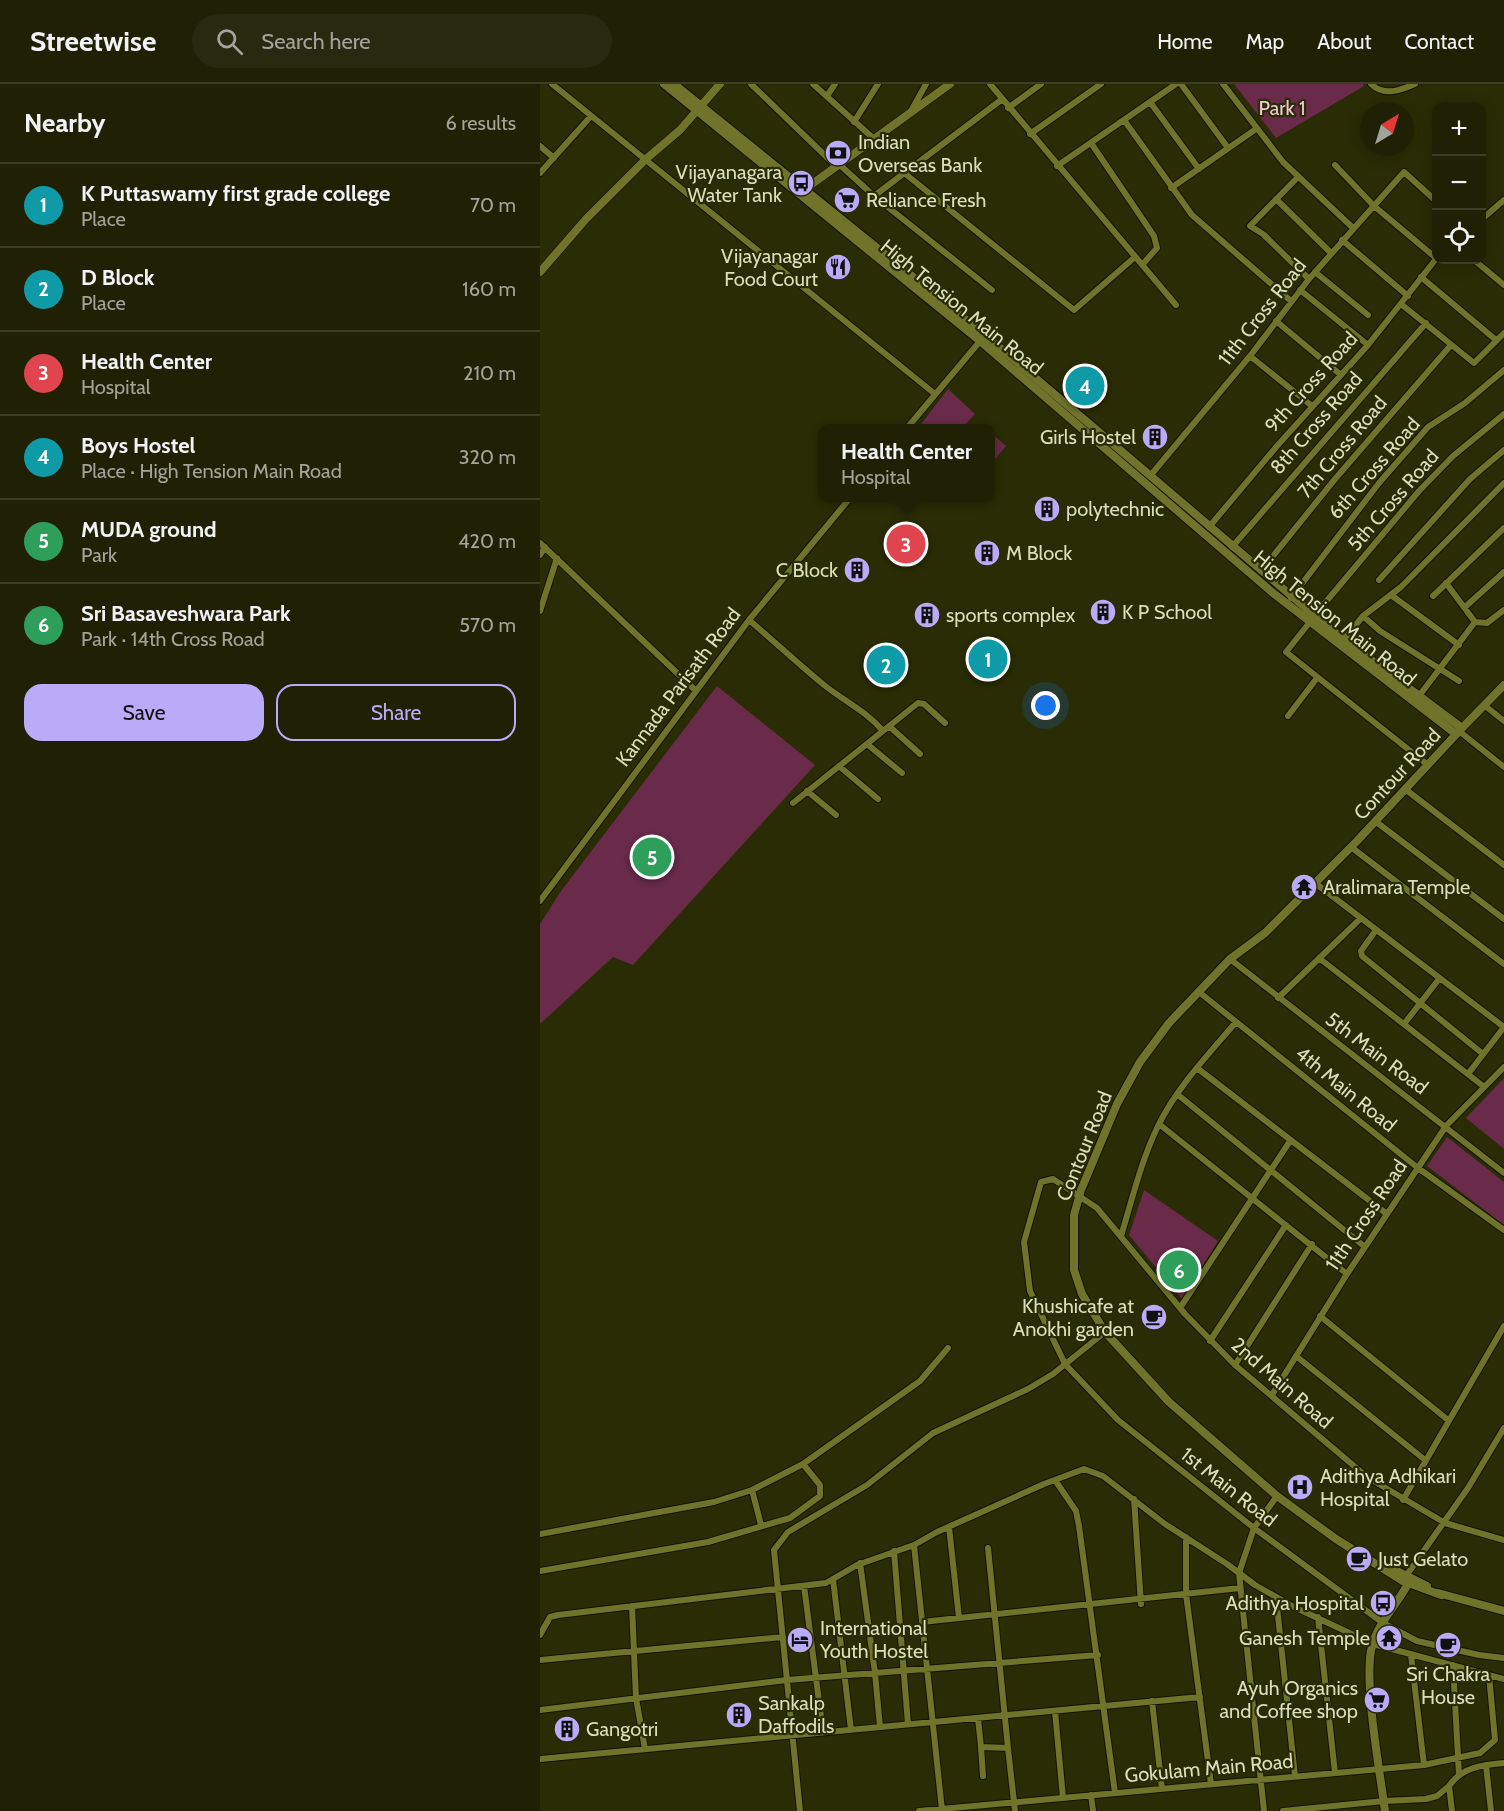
<!DOCTYPE html>
<meta charset="utf-8">
<style>
:root{--surface:#202104;--page:#28290e;--text:#f1f3f6;--muted:#a2a39a;--line:#3d3e26;--accent:#b9abf7}
body{margin:0;font-family:Cabin,sans-serif;background:var(--page);color:var(--text)}
.controls{position:absolute;right:18px;top:18px;display:grid;overflow:hidden;border-radius:12px;box-shadow:0 3px 15px #0003}
.controls button{width:54px;height:54px;display:grid;place-items:center;padding:0;border:0;border-bottom:2px solid var(--line);background:var(--surface);color:var(--text);font:30px sans-serif}
.compass{position:absolute;left:820px;top:18px;width:54px;height:54px;border-radius:50%;background:var(--surface);box-shadow:0 3px 15px #0003;rotate:38deg}
.you{position:absolute;left:506px;top:622px;width:21px;height:21px;margin:-15px;border:4px solid #fff;border-radius:50%;background:#1a73e8;box-shadow:0 0 0 9px #1a73e833}
.badge{display:grid;place-items:center;width:39px;height:39px;border-radius:50%;background:var(--accent);color:#fff;font-size:20px;font-weight:700}
.pin{position:absolute;translate:-50% -50%;border:3px solid #fff;box-shadow:0 2px 6px #0006}
.popup{position:absolute;left:278px;top:340px;width:177px;height:78px;box-sizing:border-box;display:grid;place-content:center;border-radius:12px;background:var(--surface);filter:drop-shadow(0 2px 4px #0005);font-size:20px;white-space:nowrap;color:var(--muted)}
.popup b{font-size:22px;color:var(--text)}
.popup::after{content:'';position:absolute;left:50%;top:100%;margin-left:-12px;border:12px solid transparent;border-top-color:var(--surface)}
.list{margin:0;padding:0;list-style:none}
h2{display:flex;justify-content:space-between;align-items:center;height:78px;margin:0;padding:0 24px;font-size:26px}
h2 small{font-size:20px;font-weight:400;color:var(--muted)}
.list li{display:grid;grid-template-columns:39px 1fr auto;gap:18px;align-items:center;box-sizing:border-box;height:84px;padding:0 24px;border-top:2px solid var(--line)}
.list b{display:block;font-size:22px;white-space:nowrap}
.list p{margin:0;font-size:20px;white-space:nowrap;color:var(--muted)}
.list em{font-size:20px;font-style:normal;color:var(--muted)}
.actions{display:flex;gap:12px;padding:18px 24px}
.actions a{flex:1;padding:14px 0;border:2px solid var(--accent);border-radius:18px;text-align:center;font-size:21px;color:var(--accent)}
.actions .main{background:var(--accent);color:#111}
.icon{flex:none;width:33px;height:33px;fill:none;stroke:currentColor;stroke-width:2;stroke-linecap:round;stroke-linejoin:round}
.map{position:relative;flex:none;width:964px;height:1727px;overflow:hidden}
header{display:flex;align-items:center;gap:36px;box-sizing:border-box;height:84px;padding:0 30px;background:var(--surface);border-bottom:2px solid var(--line)}
header strong{font-size:28px}
nav{display:flex;gap:33px;margin-inline-start:auto;font-size:21px}
.search{width:420px;height:54px;background:var(--page);display:flex;align-items:center;gap:15px;box-sizing:border-box;padding:0 21px;border-radius:33px;color:var(--muted);font-size:22px}
main{display:flex}
aside{flex:1;background:var(--surface)}
.map>svg:first-child{display:block}
</style>
<header>
<strong>Streetwise</strong>
<div class="search"><svg class="icon" aria-label="search" viewBox="0 0 24 24"><circle cx="10" cy="10" r="6"/><path d="M15 15l6 6"/></svg>Search here</div>
<nav><a>Home</a><a>Map</a><a>About</a><a>Contact</a></nav>
</header>
<main>
<aside>
<h2>Nearby<small>6 results</small></h2>
<ul class="list">
<li><span class="badge" style="background:#0f9aa8">1</span><div><b>K Puttaswamy first grade college</b><p>Place</p></div><em>70 m</em></li>
<li><span class="badge" style="background:#0f9aa8">2</span><div><b>D Block</b><p>Place</p></div><em>160 m</em></li>
<li><span class="badge" style="background:#e0444e">3</span><div><b>Health Center</b><p>Hospital</p></div><em>210 m</em></li>
<li><span class="badge" style="background:#0f9aa8">4</span><div><b>Boys Hostel</b><p>Place · High Tension Main Road</p></div><em>320 m</em></li>
<li><span class="badge" style="background:#2e9e5b">5</span><div><b>MUDA ground</b><p>Park</p></div><em>420 m</em></li>
<li><span class="badge" style="background:#2e9e5b">6</span><div><b>Sri Basaveshwara Park</b><p>Park · 14th Cross Road</p></div><em>570 m</em></li>
</ul>
<div class="actions"><a class="main">Save</a><a>Share</a></div>
</aside>
<div class="map">
<svg width="964" height="1727" viewBox="0 0 964 1727">
<rect width="100%" height="100%" fill="#2a2c05"/>
<!-- green -->
<path fill="#692b49" d="M694 0H823L824 2 736 54Z
M408 305 435 330 422 344H378Z
M450 348 466 362 450 381Z
M177 602 275 681 93 881 73 873 0 940V840L21 807Z
M964 994V1065L926 1034Z
M907 1053 964 1098V1141L887 1082Z
M604 1106 678 1157 642 1215 589 1151Z"/>
<g fill="none" stroke-linecap="round" stroke-linejoin="round">
<defs>
<path id="minor" d="M12 0 395 310
M211 0 297 83
M273 0 333 54
M450 0 636 221
M641 0 688 64
M683 0 743 78 812 143
M831 0C844 13 861 6 875 0
M287 12 295 0
M610 18 659 85
M468 24 501 0
M371 27 386 0
M584 36 652 131 751 217
M314 38 338 0
M490 50 561 0
M551 59 614 152 617 164 602 181
M0 62 14 74
M300 81 334 112 452 206
M795 81 834 122 896 174
M517 82 636 0
M363 88 534 226 595 173
M0 89 51 32
M758 93 710 142 723 150 769 195
M631 104 716 45
M334 112 461 16
M736 115 791 169
M942 135 964 116
M802 156 868 212
M934 176 964 201
M775 188 828 231
M881 193 956 256
M760 206 828 261
M861 220 934 279 964 249
M736 237 801 291
M710 272 772 322
M367 344 441 256
M610 392 710 272 769 195 864 88 896 117
M669 443 737 362 828 261 896 175
M0 459 155 606
M692 463 886 239
M0 471 5 463
M721 487 795 395 911 261
M839 496 930 395 964 366
M851 511 919 561
M893 512 964 444
M751 514 839 399 888 343 925 319 964 286
M925 523 964 488
M0 527 17 474
M774 532 879 407 913 372 964 330
M823 532 840 547 919 597
M209 536C234 557 258 580 284 601 304 617 326 627 343 647
M770 538 746 568 888 681
M935 538 947 539 964 526
M802 558 823 532 861 503 964 399
M879 612 935 538 906 499
M944 621 964 637
M748 632 777 594
M349 642 380 670
M919 647 964 683
M327 660 362 689
M299 682 338 715
M865 705 964 781
M267 707 296 731
M253 719 378 619 384 620 405 639
M835 737 964 835
M811 763 964 880
M775 799 964 943
M0 817 209 536 310 414
M836 846 821 867 822 872 943 970
M779 874 943 1002
M690 875 964 1089
M659 908 878 1084 964 1146
M738 914 821 834
M864 940 899 895
M657 984 847 1130
M928 990 964 943
M637 1010 825 1163
M619 1040 807 1190
M581 1152C592 1116 601 1077 618 1042 637 1003 668 971 696 938
M640 1224 750 1057
M780 1232 908 1336
M670 1257 746 1141
M756 1272 885 1376
M695 1281 772 1160
M732 1311 807 1190 906 1042 964 983
M515 1396 536 1427 539 1442 575 1709
M212 1406 221 1441
M594 1415 601 1520
M863 1416 964 1242
M409 1443 419 1534
M0 1450 174 1418 212 1406 263 1380 380 1297 408 1264
M646 1453V1510L671 1700
M964 1456 905 1439 827 1393 695 1281 645 1230 557 1124 513 1095 501 1098 484 1158 490 1207 525 1280 578 1336 714 1444 843 1539 877 1557 939 1571 964 1574
M374 1461 402 1726
M448 1464 468 1664
M354 1467 368 1640
M320 1479 335 1589 340 1643
M0 1487 168 1458 250 1434 280 1412V1401L263 1380
M866 1492 928 1404 964 1344
M293 1495 311 1646
M264 1502 283 1648
M736 1513 755 1692
M92 1522 96 1614 105 1665
M778 1533 795 1689
M382 1538 700 1504
M0 1551 10 1533 18 1531 286 1499 317 1481 374 1461 397 1448 504 1400 544 1385 563 1392 625 1440 687 1480 715 1501 754 1523 833 1560 964 1595
M871 1571 884 1681
M0 1576 243 1553
M913 1581 919 1691
M612 1617 622 1705
M0 1626 247 1596 558 1571
M515 1627 523 1714
M438 1634 441 1663
M0 1675 660 1613
M946 1681 951 1727
M443 1692 441 1663 468 1664 475 1727
M551 1711 553 1727
M260 1727 234 1466 248 1448 327 1401 393 1349 488 1305 513 1290 565 1248
M379 1727 884 1681 940 1669 955 1656 949 1591
M724 1727 699 1489 714 1444 737 1412
M743 1727 844 1717 886 1715 897 1712 909 1702
M912 1727 909 1702C922 1683 942 1681 964 1679"/>
<path id="tertiary" d="M261 108 410 0
M0 188 46 135 106 75 140 46 180 0
M922 644 964 601"/>
<path id="secondary" d="M124 0 440 257 733 509 916 650
M134 0 445 251 794 548 922 644 817 757 725 849 690 875 629 939 600 978 577 1020 541 1106 534 1131V1186L542 1210 565 1248 629 1318 737 1412 796 1455 863 1497 901 1511
M845 1481 887 1502
M898 1509 964 1527
M845 1727C840 1688 823 1596 832 1562 839 1536 860 1518 871 1494"/>
</defs>
<!-- minor casing -->
<use href="#minor" stroke="#131401" stroke-width="8"/>
<!-- tertiary casing -->
<use href="#tertiary" stroke="#131401" stroke-width="9"/>
<!-- secondary casing -->
<use href="#secondary" stroke="#131401" stroke-width="10"/>
<!-- minor -->
<use href="#minor" stroke="#70742b" stroke-width="6"/>
<!-- tertiary -->
<use href="#tertiary" stroke="#70742b" stroke-width="8"/>
<!-- secondary -->
<use href="#secondary" stroke="#70742b" stroke-width="8"/>
</g>
<!-- icons -->
<defs>
<symbol id="bank-disc" viewBox="-11 -11 22 22"><circle r="9.5" fill="#b9abf7" stroke="#2a2c05"/><path d="M-6-4H6V4H-6ZM0-2.3a2.3 2.3 0 1 0 0 4.6a2.3 2.3 0 1 0 0-4.6Z" fill="#111"/></symbol>
<symbol id="bus-disc" viewBox="-11 -11 22 22"><circle r="9.5" fill="#b9abf7" stroke="#2a2c05"/><path d="M-5-6H5V4H4V6H2V4H-2V6H-4V4H-5ZM-3.5-4V0h7V-4ZM-3.5 1.2v1.5H-2V1.2ZM2 1.2v1.5H3.5V1.2Z" fill="#111"/></symbol>
<symbol id="supermarket-disc" viewBox="-11 -11 22 22"><circle r="9.5" fill="#b9abf7" stroke="#2a2c05"/><path d="M-6-5.5h2.5l.6 2H6L4.5 2H-2.5L-4.4-4H-6ZM-1.5 3.2a1.3 1.3 0 1 0 .1 0ZM3 3.2a1.3 1.3 0 1 0 .1 0Z" fill="#111"/></symbol>
<symbol id="restaurant-disc" viewBox="-11 -11 22 22"><circle r="9.5" fill="#b9abf7" stroke="#2a2c05"/><path d="M-5-6h1v4h1v-4h1v4h1v-4h1v5L-1.5 .5V6h-2V.5L-5-1ZM5-6V6H3V1.5H1.5Q1.5-4 5-6Z" fill="#111"/></symbol>
<symbol id="building-disc" viewBox="-11 -11 22 22"><circle r="9.5" fill="#b9abf7" stroke="#2a2c05"/><path d="M-4-6H4V6H1V3H-1V6H-4ZM-2.5-4.3h1.7v1.8h-1.7ZM.8-4.3h1.7v1.8H.8ZM-2.5-1h1.7V.8h-1.7ZM.8-1h1.7V.8H.8Z" fill="#111"/></symbol>
<symbol id="temple-disc" viewBox="-11 -11 22 22"><circle r="9.5" fill="#b9abf7" stroke="#2a2c05"/><path d="M0-6L5-2H3V0L6.5 2.5H4V6H1.5V3h-3V6H-4V2.5H-6.5L-3 0V-2H-5Z" fill="#111"/></symbol>
<symbol id="cafe-disc" viewBox="-11 -11 22 22"><circle r="9.5" fill="#b9abf7" stroke="#2a2c05"/><path d="M-5.5-4.5H6V0H3Q3 3.5 0 3.5H-2.5Q-5.5 3.5-5.5 0ZM3-3.2v2h1.7v-2ZM-6 4.5H4V6H-6Z" fill="#111"/></symbol>
<symbol id="hospital-disc" viewBox="-11 -11 22 22"><circle r="9.5" fill="#b9abf7" stroke="#2a2c05"/><path d="M-5-5h3v3.5h4V-5h3V5h-3V1.5h-4V5h-3Z" fill="#111"/></symbol>
<symbol id="hotel-disc" viewBox="-11 -11 22 22"><circle r="9.5" fill="#b9abf7" stroke="#2a2c05"/><path d="M-6-4.5h1.5V1H6V5H4.5V3h-9V5H-6ZM-4 0a1.8 1.8 0 1 1 3.6 0ZM.5 0V-2.5h3Q6-2.5 6 0Z" fill="#111"/></symbol>
</defs>
<g fill-rule="evenodd">
<use href="#bank-disc" x="283" y="54" width="30" height="30"/>
<use href="#bus-disc" x="246" y="84" width="30" height="30"/>
<use href="#supermarket-disc" x="292" y="101" width="30" height="30"/>
<use href="#restaurant-disc" x="283" y="168" width="30" height="30"/>
<use href="#building-disc" x="600" y="338" width="30" height="30"/>
<use href="#building-disc" x="492" y="410" width="30" height="30"/>
<use href="#building-disc" x="432" y="454" width="30" height="30"/>
<use href="#building-disc" x="302" y="471" width="30" height="30"/>
<use href="#building-disc" x="548" y="513" width="30" height="30"/>
<use href="#building-disc" x="372" y="516" width="30" height="30"/>
<use href="#temple-disc" x="749" y="788" width="30" height="30"/>
<use href="#cafe-disc" x="599" y="1218" width="30" height="30"/>
<use href="#hospital-disc" x="745" y="1388" width="30" height="30"/>
<use href="#cafe-disc" x="804" y="1460" width="30" height="30"/>
<use href="#bus-disc" x="828" y="1504" width="30" height="30"/>
<use href="#temple-disc" x="834" y="1539" width="30" height="30"/>
<use href="#hotel-disc" x="245" y="1541" width="30" height="30"/>
<use href="#cafe-disc" x="893" y="1546" width="30" height="30"/>
<use href="#supermarket-disc" x="822" y="1601" width="30" height="30"/>
<use href="#building-disc" x="184" y="1616" width="30" height="30"/>
<use href="#building-disc" x="12" y="1630" width="30" height="30"/>
</g>
<g text-anchor="middle" stroke-width="4.5" stroke-linejoin="round" paint-order="stroke">
<!-- park labels -->
<g font-size="20" fill="#f2c5d7" stroke="#2a2c05">
<text x="742" y="31">Park 1</text>
</g>
<!-- poi labels -->
<g font-size="20" fill="#dadeba" stroke="#2a2c05" text-anchor="start">
<text x="318" y="65">Indian<tspan x="318" dy="23">Overseas Bank</tspan></text>
<text x="242" y="95" text-anchor="end">Vijayanagara<tspan x="242" dy="23">Water Tank</tspan></text>
<text x="326" y="123">Reliance Fresh</text>
<text x="278" y="179" text-anchor="end">Vijayanagar<tspan x="278" dy="23">Food Court</tspan></text>
<text x="596" y="360" text-anchor="end">Girls Hostel</text>
<text x="526" y="432">polytechnic</text>
<text x="466" y="476">M Block</text>
<text x="298" y="493" text-anchor="end">C Block</text>
<text x="582" y="535">K P School</text>
<text x="406" y="538">sports complex</text>
<text x="783" y="810">Aralimara Temple</text>
<text x="594" y="1229" text-anchor="end">Khushicafe at<tspan x="594" dy="23">Anokhi garden</tspan></text>
<text x="780" y="1399">Adithya Adhikari<tspan x="780" dy="23">Hospital</tspan></text>
<text x="838" y="1482">Just Gelato</text>
<text x="824" y="1526" text-anchor="end">Adithya Hospital</text>
<text x="280" y="1551">International<tspan x="280" dy="23">Youth Hostel</tspan></text>
<text x="830" y="1561" text-anchor="end">Ganesh Temple</text>
<text x="908" y="1597" text-anchor="middle">Sri Chakra<tspan x="908" dy="23">House</tspan></text>
<text x="818" y="1611" text-anchor="end">Ayuh Organics<tspan x="818" dy="23">and Coffee shop</tspan></text>
<text x="218" y="1626">Sankalp<tspan x="218" dy="23">Daffodils</tspan></text>
<text x="46" y="1652">Gangotri</text>
</g>
<!-- street labels -->
<g font-size="20" fill="#dadeba" stroke="#2a2c05">
<text transform="translate(422 223) rotate(39)" y="7">High Tension Main Road</text>
<text transform="translate(722 228) rotate(-52)" y="7">11th Cross Road</text>
<text transform="translate(771 298) rotate(-48)" y="7">9th Cross Road</text>
<text transform="translate(776 339) rotate(-49)" y="7">8th Cross Road</text>
<text transform="translate(802 363) rotate(-50)" y="7">7th Cross Road</text>
<text transform="translate(834 384) rotate(-49)" y="7">6th Cross Road</text>
<text transform="translate(853 416) rotate(-49)" y="7">5th Cross Road</text>
<text transform="translate(795 534) rotate(39)" y="7">High Tension Main Road</text>
<text transform="translate(138 603) rotate(-53)" y="7">Kannada Parisath Road</text>
<text transform="translate(857 690) rotate(-47)" y="7">Contour Road</text>
<text transform="translate(837 969) rotate(37)" y="7">5th Main Road</text>
<text transform="translate(806 1005) rotate(39)" y="7">4th Main Road</text>
<text transform="translate(544 1062) rotate(-68)" y="7">Contour Road</text>
<text transform="translate(826 1131) rotate(-56)" y="7">11th Cross Road</text>
<text transform="translate(742 1299) rotate(41)" y="7">2nd Main Road</text>
<text transform="translate(689 1403) rotate(38)" y="7">1st Main Road</text>
<text transform="translate(669 1684) rotate(-5)" y="7">Gokulam Main Road</text>
</g>
</g>
</svg>
<div class="controls">
<button>+</button>
<button>−</button>
<button><svg class="icon" aria-label="locate" viewBox="0 0 24 24"><circle cx="12" cy="12" r="6"/><path d="M12 2v4M12 18v4M2 12h4M18 12h4"/></svg></button>
</div>
<svg class="compass" viewBox="-18 -18 36 36"><path d="M0-13l5 13h-10z" fill="#e53935"/><path d="M0 13l5-13h-10z" fill="#a2a39a"/></svg>
<div class="you"></div>
<div class="pin badge" style="left:448px;top:575px;background:#0f9aa8">1</div>
<div class="pin badge" style="left:346px;top:581px;background:#0f9aa8">2</div>
<div class="pin badge" style="left:366px;top:460px;background:#e0444e">3</div>
<div class="popup"><b>Health Center</b>Hospital</div>
<div class="pin badge" style="left:545px;top:302px;background:#0f9aa8">4</div>
<div class="pin badge" style="left:112px;top:773px;background:#2e9e5b">5</div>
<div class="pin badge" style="left:639px;top:1186px;background:#2e9e5b">6</div>
</div>
</main>
